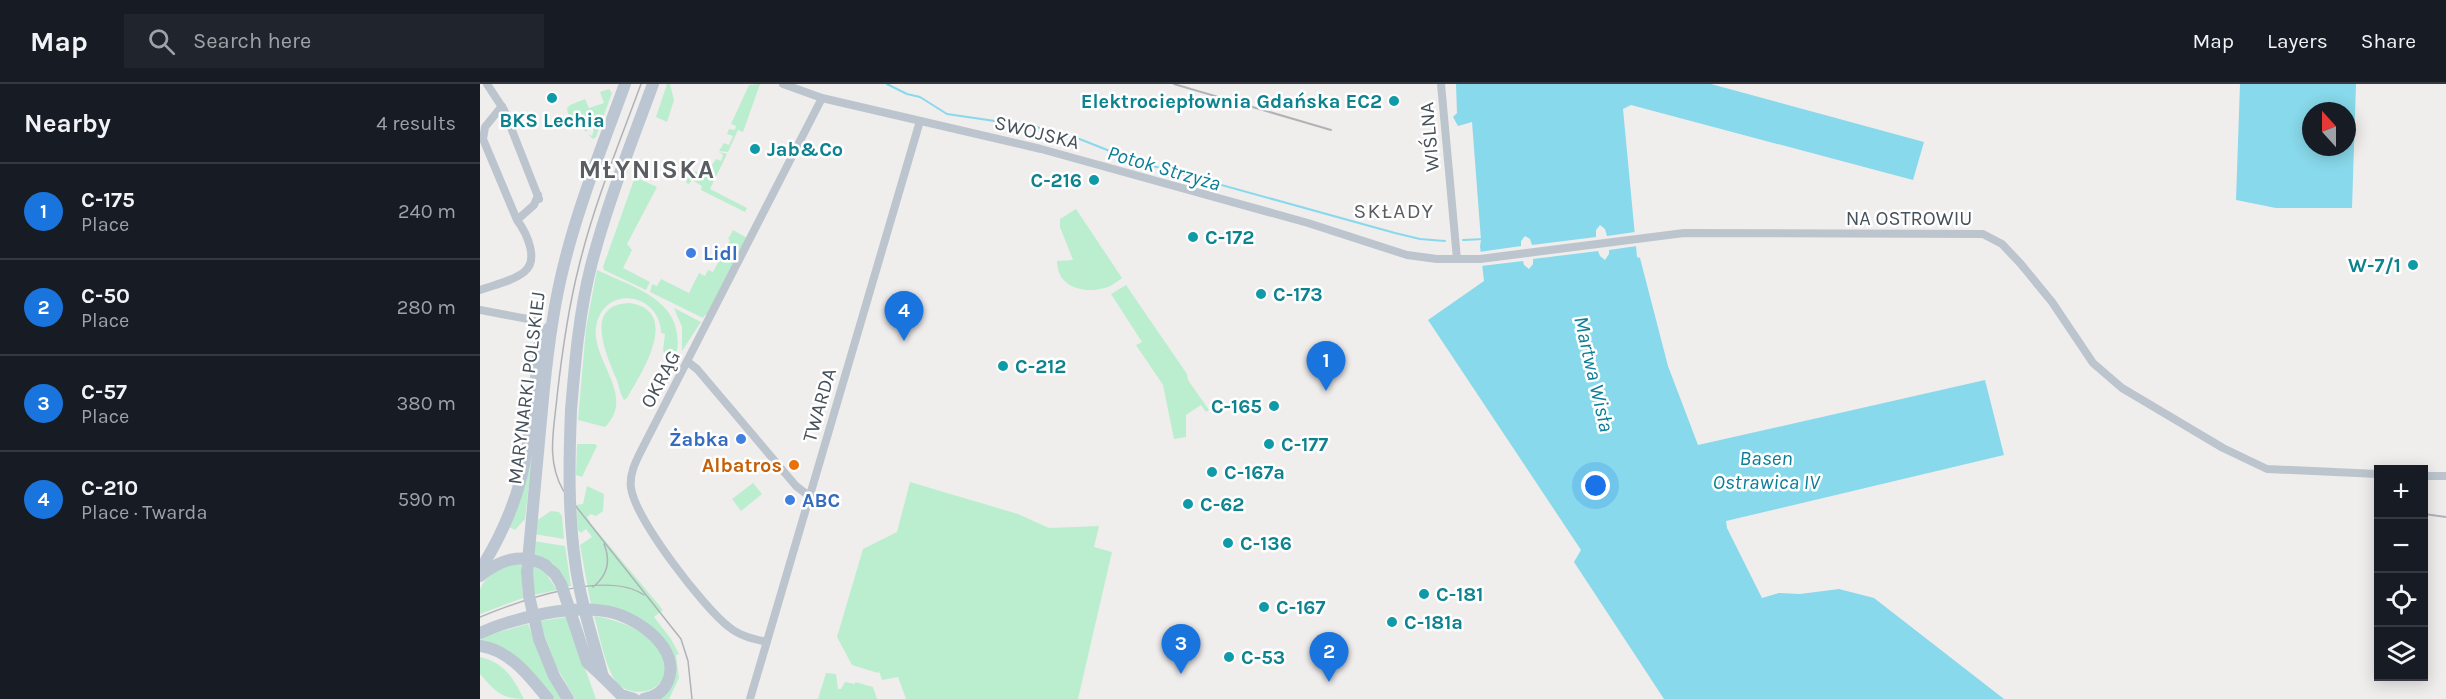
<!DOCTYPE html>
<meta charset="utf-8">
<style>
:root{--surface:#171b24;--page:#20242c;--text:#f1f3f6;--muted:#9ea1a6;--line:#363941;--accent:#1974de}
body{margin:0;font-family:Karla,sans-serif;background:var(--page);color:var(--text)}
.controls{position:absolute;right:18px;bottom:18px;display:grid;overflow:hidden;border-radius:0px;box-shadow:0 3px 15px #0003}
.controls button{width:54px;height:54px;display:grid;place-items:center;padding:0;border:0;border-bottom:2px solid var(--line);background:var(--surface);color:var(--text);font:30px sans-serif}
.compass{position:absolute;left:1822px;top:18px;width:54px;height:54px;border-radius:50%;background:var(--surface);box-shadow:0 3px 15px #0003;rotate:339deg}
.you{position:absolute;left:1116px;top:402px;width:21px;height:21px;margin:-15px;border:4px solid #fff;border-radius:50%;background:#1a73e8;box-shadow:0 0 0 9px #1a73e833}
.badge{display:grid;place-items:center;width:39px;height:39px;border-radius:50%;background:var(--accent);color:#fff;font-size:20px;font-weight:700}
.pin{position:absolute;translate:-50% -50px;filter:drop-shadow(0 2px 3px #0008)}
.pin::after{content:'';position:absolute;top:32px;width:21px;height:18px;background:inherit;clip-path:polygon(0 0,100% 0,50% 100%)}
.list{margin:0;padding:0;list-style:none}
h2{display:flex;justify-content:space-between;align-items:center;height:78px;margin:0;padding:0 24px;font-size:26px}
h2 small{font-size:20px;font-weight:400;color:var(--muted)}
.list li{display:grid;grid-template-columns:39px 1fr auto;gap:18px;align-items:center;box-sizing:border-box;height:96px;padding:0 24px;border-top:2px solid var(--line)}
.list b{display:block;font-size:22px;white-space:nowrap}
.list p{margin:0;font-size:20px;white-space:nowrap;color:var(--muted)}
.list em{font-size:20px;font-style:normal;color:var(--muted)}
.icon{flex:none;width:33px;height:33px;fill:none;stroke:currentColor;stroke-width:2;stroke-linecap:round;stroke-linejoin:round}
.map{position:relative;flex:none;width:1966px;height:615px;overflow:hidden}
header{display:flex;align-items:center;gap:36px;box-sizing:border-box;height:84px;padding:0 30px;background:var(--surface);border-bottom:2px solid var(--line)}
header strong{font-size:28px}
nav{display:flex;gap:33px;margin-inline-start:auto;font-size:21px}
.search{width:420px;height:54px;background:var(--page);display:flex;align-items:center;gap:15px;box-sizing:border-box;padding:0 21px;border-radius:0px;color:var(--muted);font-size:22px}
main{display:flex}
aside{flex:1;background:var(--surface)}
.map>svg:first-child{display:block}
</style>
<header>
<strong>Map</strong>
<div class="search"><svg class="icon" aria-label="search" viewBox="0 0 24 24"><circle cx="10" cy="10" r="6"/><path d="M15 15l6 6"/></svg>Search here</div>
<nav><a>Map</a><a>Layers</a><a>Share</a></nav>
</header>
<main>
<aside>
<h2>Nearby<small>4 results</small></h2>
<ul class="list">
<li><span class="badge">1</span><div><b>C-175</b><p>Place</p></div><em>240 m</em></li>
<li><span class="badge">2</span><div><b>C-50</b><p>Place</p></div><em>280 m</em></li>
<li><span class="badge">3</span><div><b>C-57</b><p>Place</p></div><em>380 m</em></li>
<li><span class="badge">4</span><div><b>C-210</b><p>Place · Twarda</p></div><em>590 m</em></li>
</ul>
</aside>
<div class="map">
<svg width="1966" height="615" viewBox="0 0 1966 615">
<rect width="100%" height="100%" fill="#f0eded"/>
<!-- green -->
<path fill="#bbeece" d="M187 0H190L194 16 187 38 176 33Z
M280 0 263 48 258 46 248 68 239 67 244 59 249 61 253 52 247 50 249 45 255 46 256 42 251 40 269 1Z
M129 5 132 9 116 53 113 55 108 50 112 52 114 46 110 42 106 48 88 30 87 24 90 21 105 15 109 24 124 19 120 8Z
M239 68 247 70 230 105 267 124 265 128 221 106 222 102 212 96 209 100 206 99 209 86C221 90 230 86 236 75L241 77 243 71Z
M155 93 177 103 147 160 152 166 143 184 170 198 166 206 124 186 123 183Z
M596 125 642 194C637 198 631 202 625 204 603 210 577 203 577 177L593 176 580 143V135Z
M253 146 267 154 227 231H225L223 234 170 208 172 200 177 202 181 195 209 209 219 189 225 192 228 186 233 188 250 156 248 155Z
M117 186C155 204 204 216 197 267L185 271 183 266 185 250 181 249C181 212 131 200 118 235 104 272 159 309 125 343L98 336 106 244Z
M646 201 707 290 708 296 729 326 726 328 721 321 706 331V353L694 355 683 301 656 261 662 258 631 210Z
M150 219C202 227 161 290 147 314L144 316C140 310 139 301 136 294 126 270 103 220 150 219Z
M194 224 221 238 202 267V243Z
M97 360H115L117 362 102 393 96 391Z
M50 374H52L45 435 35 446 29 443Z
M430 398 538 430 569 444 619 442 614 463 632 468 598 615H426L418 593 402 596 399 587 398 589 372 581 357 553 383 465 417 448Z
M273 399 282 410 261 427 252 415Z
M107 402 124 410 123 427 116 432 111 430 107 433 112 441 183 526 174 533 191 555 199 570 196 571 199 594 189 615H181L190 605 189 563 111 521 100 461 112 453 106 445 101 449 98 446 96 421 103 420Z
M71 427 79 428 82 432 84 455 54 450 56 437Z
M54 457 85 462 91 502 88 503 74 480 53 469Z
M41 480 43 514 0 530C0 523 0 512 0 505 6 490 26 481 41 480Z
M52 481 65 488 77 506 54 511Z
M114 532C139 535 184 552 185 583 186 610 151 615 136 598 124 580 120 552 114 532Z
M87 533 116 615H95L76 582 59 537Z
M48 540 65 585 82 615H75L50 585 0 557V553Z
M0 573C25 579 33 594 44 615 21 615 15 607 0 590Z
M346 589 356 590 358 605H361L365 598 375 600V598L393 603 397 615H338Z"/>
<!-- water -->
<path fill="#88d9eb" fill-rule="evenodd" d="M976 0H1231L1444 58 1433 96 1151 21 1143 25 1157 173 1160 174 1188 282 1218 361 1505 296 1524 371 1246 437 1247 444 1282 514 1299 509 1320 510 1359 505 1394 514 1524 615H1184L1094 478 1101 466 948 236 1004 197 1000 162 1001 156 992 38 978 42 973 33 977 29Z
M1760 0H1876L1872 124H1796L1756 116ZM1831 27H1867V63H1831Z"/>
<!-- pier -->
<path fill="#f0eded" d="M1120 141 1125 145 1127 152 1155 148 1157 162 1129 166V170L1125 176 1120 172 1118 167 1053 175V180L1049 185 1044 181 1043 177 1001 182 999 168 1041 162V157L1045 152 1050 155 1052 161 1116 153V146Z"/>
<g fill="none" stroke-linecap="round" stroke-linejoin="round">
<!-- stream -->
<path stroke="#88d9eb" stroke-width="2" d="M407 0 427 10 440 13 467 30 556 43 597 54 655 77 915 149 940 155 965 157
M983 156 1004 155"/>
<!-- minor -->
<path stroke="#bcc5cd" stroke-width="8" d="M7 0 24 26 59 115
M303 0 342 14 561 65 828 139 927 171 957 175H1000L1204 149 1503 150 1522 160 1540 179 1572 218 1613 279 1642 304 1743 364 1787 385 1898 390
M961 0 977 175
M22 22 5 43 3 55 37 136 54 121 58 111
M0 206C14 201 33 197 44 188 60 176 46 148 37 136
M0 226 53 236
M208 278 217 285 316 402 329 412
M1944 392H1966
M287 558C273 555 260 552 249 543 223 523 156 436 151 404 149 390 156 377 162 365L342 14
M270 615 440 37"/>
<!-- secondary -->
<path stroke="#bbc6d2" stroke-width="12" d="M62 325C66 281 71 236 81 193 96 127 122 63 145 0
M91 326C95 278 99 229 111 182 127 120 151 60 173 0
M0 486C16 461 28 436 37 408 51 364 54 304 60 258L69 244
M0 492C20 476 41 468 65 481
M0 549C36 533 95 519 134 529 160 536 201 565 188 597 184 607 175 613 164 615
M59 555 74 592 88 615
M0 562C30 566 50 593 68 615
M123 593 141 611 154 615"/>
<!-- tram -->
<path stroke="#afb3b8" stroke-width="1.5" d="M161 0C139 60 114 120 99 182 88 225 82 268 77 313 74 345 66 376 83 406L201 555 208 577 212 615
M113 503C128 491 131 477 124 460
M0 533C39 517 127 485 164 511"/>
<!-- rail -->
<path stroke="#afb3b8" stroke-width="2" d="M694 0 851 46
M1944 430 1966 433"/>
<!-- secondary-bridge -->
<path stroke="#bbc6d2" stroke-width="12" d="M91 326C89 377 88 427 95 477 100 517 113 555 123 593
M65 481 75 490 81 500 107 578 122 592
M59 555 49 512 47 488 62 325"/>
</g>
<!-- markers -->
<g fill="#0f9aa8" stroke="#fff" stroke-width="2">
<circle cx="72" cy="14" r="6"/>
<circle cx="914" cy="17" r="6"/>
<circle cx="275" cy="65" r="6"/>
<circle cx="614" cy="96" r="6"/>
<circle cx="713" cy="153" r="6"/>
<circle cx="1933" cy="181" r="6"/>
<circle cx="781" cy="210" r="6"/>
<circle cx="523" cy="282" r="6"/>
<circle cx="794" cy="322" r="6"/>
<circle cx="789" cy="360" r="6"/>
<circle cx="732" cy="388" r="6"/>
<circle cx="708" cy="420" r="6"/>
<circle cx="748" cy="459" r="6"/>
<circle cx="944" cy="510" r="6"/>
<circle cx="784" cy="523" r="6"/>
<circle cx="912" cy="538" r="6"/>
<circle cx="749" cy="573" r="6"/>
</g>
<g fill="#3f7fe0" stroke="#fff" stroke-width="2">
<circle cx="211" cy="169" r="6"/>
<circle cx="261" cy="355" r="6"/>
<circle cx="310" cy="416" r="6"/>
</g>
<circle fill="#e8710a" stroke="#fff" stroke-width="2" cx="314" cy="381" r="6"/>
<g text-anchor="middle" stroke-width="5" stroke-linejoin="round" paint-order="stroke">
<!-- culture labels -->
<g font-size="20" font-weight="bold" fill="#0d838f" stroke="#fff" text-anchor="start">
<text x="902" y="24" text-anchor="end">Elektrociepłownia Gdańska EC2</text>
<text x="72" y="43" text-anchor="middle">BKS Lechia</text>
<text x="287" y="72">Jab&amp;Co</text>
<text x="602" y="103" text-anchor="end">C-216</text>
<text x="725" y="160">C-172</text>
<text x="1921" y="188" text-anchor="end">W-7/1</text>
<text x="793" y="217">C-173</text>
<text x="535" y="289">C-212</text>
<text x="782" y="329" text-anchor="end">C-165</text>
<text x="801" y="367">C-177</text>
<text x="744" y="395">C-167a</text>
<text x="720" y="427">C-62</text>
<text x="760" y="466">C-136</text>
<text x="956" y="517">C-181</text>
<text x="796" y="530">C-167</text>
<text x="924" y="545">C-181a</text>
<text x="761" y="580">C-53</text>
</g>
<!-- street labels -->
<g font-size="20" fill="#46515b" stroke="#fff">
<text transform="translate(557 48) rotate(14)" y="7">SWOJSKA</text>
<text transform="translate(949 53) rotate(-95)" y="7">WIŚLNA</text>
<text x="1429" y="141">NA OSTROWIU</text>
<text transform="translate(180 295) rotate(-62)" y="7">OKRĄG</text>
<text transform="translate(46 304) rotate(-83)" y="7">MARYNARKI POLSKIEJ</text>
<text transform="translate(339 321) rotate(-74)" y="7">TWARDA</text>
</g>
<!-- shop labels -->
<g font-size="20" font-weight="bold" fill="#366cbe" stroke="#fff" text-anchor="start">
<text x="223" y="176">Lidl</text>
<text x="249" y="362" text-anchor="end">Żabka</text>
<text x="322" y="423">ABC</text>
</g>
<!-- food labels -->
<g font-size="20" font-weight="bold" fill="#c56008" stroke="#fff" text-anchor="end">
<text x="302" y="388">Albatros</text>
</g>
<!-- water labels -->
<g font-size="21" font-style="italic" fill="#0c7e98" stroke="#fff">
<text transform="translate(684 84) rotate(16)" y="7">Potok Strzyża</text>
<text transform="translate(1114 290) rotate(77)" y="7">Martwa Wisła</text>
<text x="1286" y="381">Basen<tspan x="1286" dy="24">Ostrawica IV</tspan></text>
</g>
<!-- neighbourhood labels -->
<g font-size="21" letter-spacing="1.5" fill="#5a5e62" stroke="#fff">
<text x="914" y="134">SKŁADY</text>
</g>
<!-- district labels -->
<g font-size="26" font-weight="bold" letter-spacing="1.5" fill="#5a5e62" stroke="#fff">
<text x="167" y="94">MŁYNISKA</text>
</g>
</g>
</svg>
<div class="controls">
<button>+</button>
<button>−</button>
<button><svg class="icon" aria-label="locate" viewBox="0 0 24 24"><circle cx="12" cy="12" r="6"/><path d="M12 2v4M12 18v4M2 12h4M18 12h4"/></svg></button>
<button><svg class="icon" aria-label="layers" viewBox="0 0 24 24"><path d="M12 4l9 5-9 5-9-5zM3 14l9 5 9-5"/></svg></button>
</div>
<svg class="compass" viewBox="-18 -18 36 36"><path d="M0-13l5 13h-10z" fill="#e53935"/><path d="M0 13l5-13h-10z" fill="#9ea1a6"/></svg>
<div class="you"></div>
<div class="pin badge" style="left:846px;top:307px">1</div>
<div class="pin badge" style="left:849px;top:598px">2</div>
<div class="pin badge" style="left:701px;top:590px">3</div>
<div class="pin badge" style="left:424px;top:257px">4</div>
</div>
</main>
